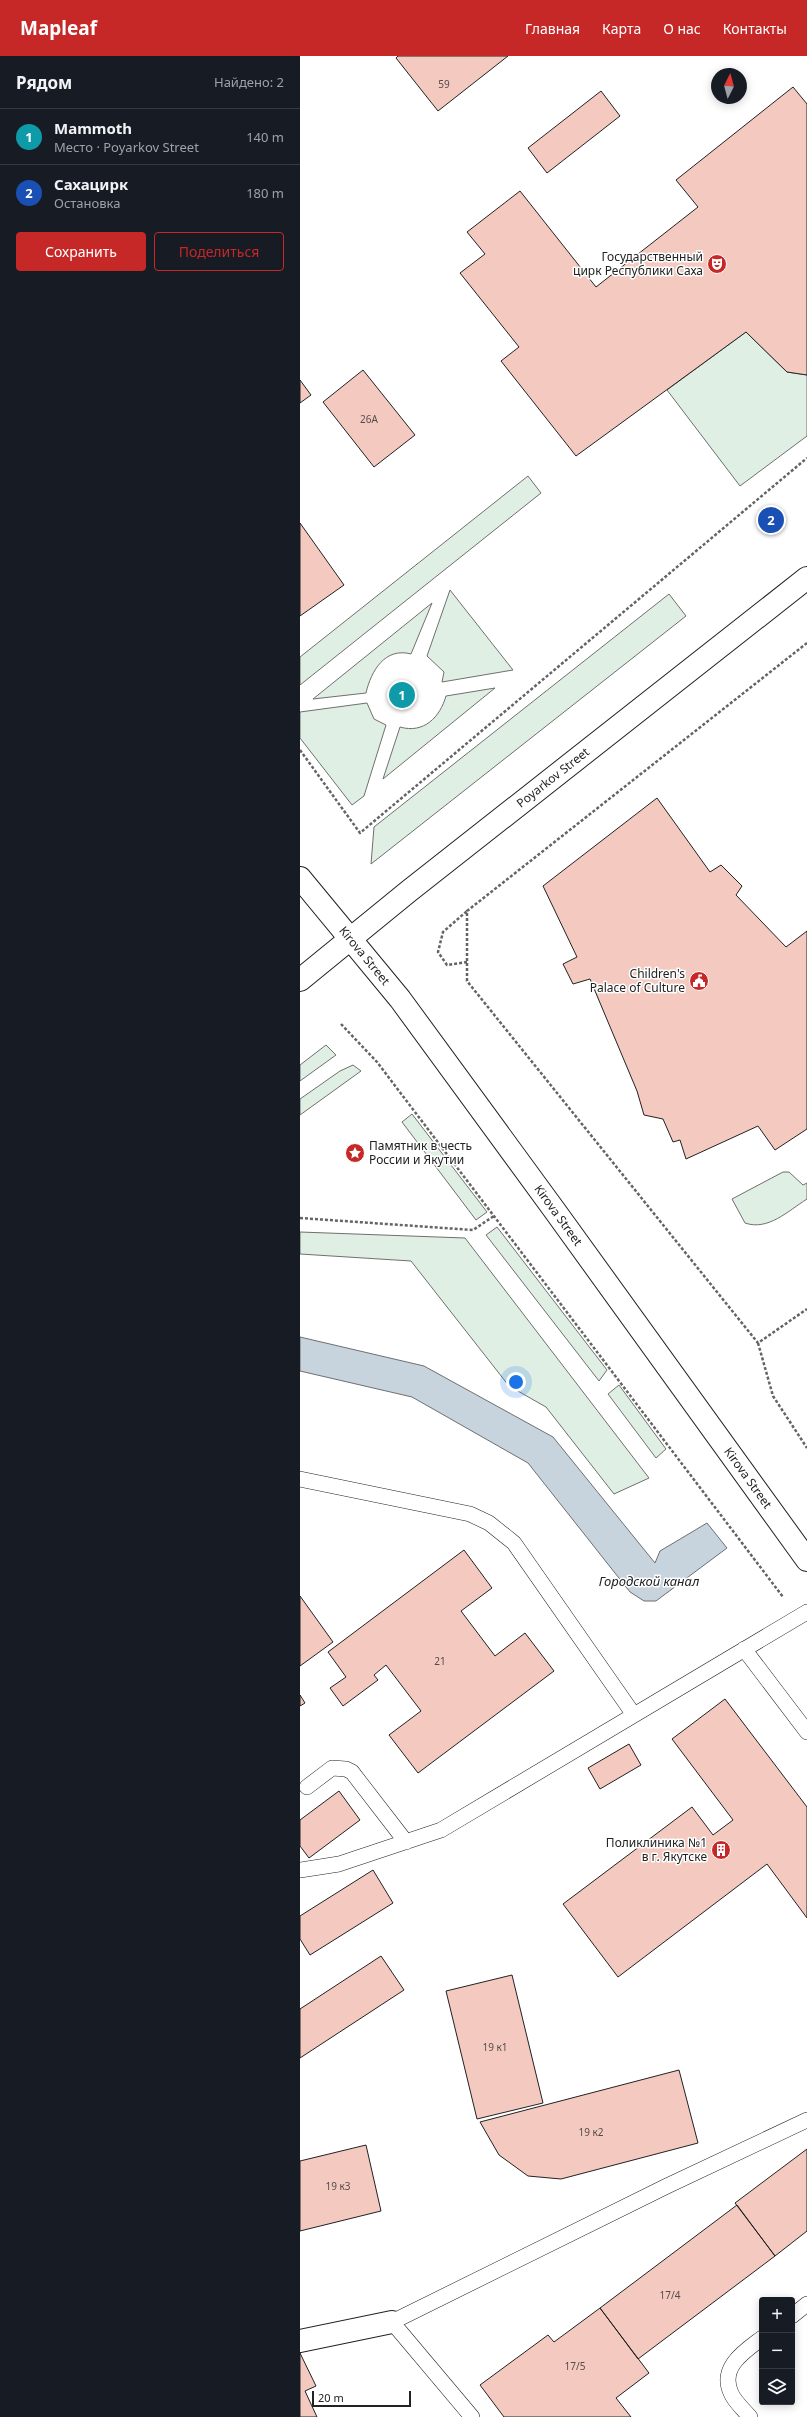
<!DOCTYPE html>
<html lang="ru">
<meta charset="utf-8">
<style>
:root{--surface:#171b24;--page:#242831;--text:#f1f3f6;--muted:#9ea1a6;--line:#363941;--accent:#c62828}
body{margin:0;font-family:"Noto Sans",sans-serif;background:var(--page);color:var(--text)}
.controls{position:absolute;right:12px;bottom:12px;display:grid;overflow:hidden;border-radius:4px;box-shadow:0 2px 10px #0003}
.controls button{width:36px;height:36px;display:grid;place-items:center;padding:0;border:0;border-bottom:1px solid var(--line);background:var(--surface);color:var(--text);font:20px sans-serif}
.compass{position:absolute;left:411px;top:12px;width:36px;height:36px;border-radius:50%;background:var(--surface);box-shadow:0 2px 10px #0003;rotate:6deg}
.scale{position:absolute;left:12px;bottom:10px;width:99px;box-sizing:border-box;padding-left:4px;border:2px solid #222;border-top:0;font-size:11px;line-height:14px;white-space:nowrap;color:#222;-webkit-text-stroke:3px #fff;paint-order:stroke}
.you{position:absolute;left:216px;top:1326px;width:14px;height:14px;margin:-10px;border:3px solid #fff;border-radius:50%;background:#1a73e8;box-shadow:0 0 0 6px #1a73e833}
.badge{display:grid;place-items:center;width:26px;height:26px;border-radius:50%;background:var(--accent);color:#fff;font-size:13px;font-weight:700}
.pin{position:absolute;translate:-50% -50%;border:2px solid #fff;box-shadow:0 1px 4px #0006}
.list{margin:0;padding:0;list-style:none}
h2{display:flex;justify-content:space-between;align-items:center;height:52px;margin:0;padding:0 16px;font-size:17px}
h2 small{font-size:13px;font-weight:400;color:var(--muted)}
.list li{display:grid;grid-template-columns:26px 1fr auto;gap:12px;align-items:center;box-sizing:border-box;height:56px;padding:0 16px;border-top:1px solid var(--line)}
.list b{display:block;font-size:15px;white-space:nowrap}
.list p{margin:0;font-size:13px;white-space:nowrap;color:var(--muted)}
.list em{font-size:13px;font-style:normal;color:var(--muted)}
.actions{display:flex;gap:8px;padding:12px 16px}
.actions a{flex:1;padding:9px 0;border:1px solid var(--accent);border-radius:4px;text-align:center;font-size:14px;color:var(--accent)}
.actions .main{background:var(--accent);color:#fff}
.icon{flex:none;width:22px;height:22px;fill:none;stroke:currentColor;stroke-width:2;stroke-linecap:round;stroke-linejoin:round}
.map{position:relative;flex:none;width:507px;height:2361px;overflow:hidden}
header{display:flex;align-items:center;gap:24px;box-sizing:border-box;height:56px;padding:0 20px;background:var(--accent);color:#fff}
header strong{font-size:19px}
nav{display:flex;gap:22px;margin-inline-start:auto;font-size:14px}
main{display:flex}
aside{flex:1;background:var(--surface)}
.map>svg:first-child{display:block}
</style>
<header>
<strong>Mapleaf</strong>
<nav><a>Главная</a><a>Карта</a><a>О нас</a><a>Контакты</a></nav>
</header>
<main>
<aside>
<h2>Рядом<small>Найдено: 2</small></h2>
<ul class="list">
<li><span class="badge" style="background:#0f9aa8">1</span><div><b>Mammoth</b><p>Место · Poyarkov Street</p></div><em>140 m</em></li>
<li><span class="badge" style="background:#1a4fb4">2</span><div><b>Сахацирк</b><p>Остановка</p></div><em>180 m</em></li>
</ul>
<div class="actions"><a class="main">Сохранить</a><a>Поделиться</a></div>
</aside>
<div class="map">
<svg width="507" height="2361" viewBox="0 0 507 2361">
<rect width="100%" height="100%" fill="#fff"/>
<!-- green -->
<path fill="#e0efe3" stroke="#6f6f6f" d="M446 276 487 316 507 319V380L440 430 367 334Z
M228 420 241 437 0 629V601Z
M150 534 213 614 142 626 144 616 127 600Z
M369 538 386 560 71 808 74 771Z
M132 547 111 598C85 591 71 615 66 637L13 643Z
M195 632 83 723 100 671C124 678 140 661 146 640Z
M67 647 74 663 86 669 64 740 52 749 0 682V656Z
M26 989 36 999 0 1025V1009Z
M53 1009 61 1015 0 1059V1043L40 1015Z
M112 1058 187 1156 176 1164 102 1066Z
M483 1116H489L503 1129 507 1127V1143C488 1155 468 1175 445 1167L432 1143Z
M197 1171 307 1314 299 1325 186 1179Z
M0 1176 165 1182 349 1422 314 1438 246 1351 209 1330 111 1205 0 1198Z
M319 1329 366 1393 356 1402 308 1338Z"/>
<!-- water -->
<path fill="#c7d3dd" stroke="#6f6f6f" d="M0 1281 124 1310 253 1381 355 1507 360 1495 407 1467 427 1492 356 1545H344L330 1536 228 1407 112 1341 0 1315Z"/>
<!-- building -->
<path fill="#f3c9c0" stroke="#222" d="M98 0H208L138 55 96 2Z
M493 31 507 48V319L487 316 446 276 276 400 201 305 219 291 160 217 185 198 167 176 220 135 296 231 398 151 376 124Z
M301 35 320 60 247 117 228 92Z
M63 314 115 379 74 411 23 346Z
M0 324 11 339 0 347Z
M0 467 44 529 0 560Z
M357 742 410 816 421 809 442 830 436 839 486 891 507 875V1073L475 1094 458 1070 386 1103 380 1084 373 1086 363 1063 344 1059 337 1035 290 923 273 928 263 908 277 901 243 830Z
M164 1494 192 1532 161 1555 195 1600 225 1577 254 1615 118 1717 89 1679 121 1655 86 1609 74 1619 78 1624 43 1650 30 1632 46 1621 28 1596Z
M0 1540 33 1586 0 1610Z
M0 1639 5 1647 0 1650Z
M425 1643 507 1751V1862L467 1808 318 1921 263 1848 392 1751 413 1779 433 1764 372 1683Z
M329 1688 341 1709 300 1733 288 1712Z
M39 1735 60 1764 9 1802 0 1790V1764Z
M73 1814 93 1847 10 1899 0 1883V1860Z
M81 1900 104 1934 0 2002V1953Z
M212 1919 243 2047 177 2063 146 1935Z
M379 2014 398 2087 261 2123 228 2120 199 2099 180 2066Z
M66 2089 81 2155 0 2175V2105Z
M507 2093V2175L475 2200 435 2147Z
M437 2149 475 2200 338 2303 300 2252Z
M300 2252 349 2317 316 2342 331 2361H204L180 2329 248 2279 254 2286Z
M0 2297 16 2330 5 2335 17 2361H0Z"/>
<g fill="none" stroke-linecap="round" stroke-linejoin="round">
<defs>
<path id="lane" d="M0 1423 170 1458 189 1467 214 1487 334 1659
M444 1593 507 1676
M7 1731 32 1712 46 1713 52 1716 106 1786
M0 1814 39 1808 141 1774 507 1556
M492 2260 507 2248
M172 2361 92 2266 367 2130 507 2064
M450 2361C444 2354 434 2345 431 2337 419 2311 445 2295 462 2282"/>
<path id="street" d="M0 2285 92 2266"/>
<g id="secondary">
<path id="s1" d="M0 822 100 943 255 1155 507 1504"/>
<path id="s2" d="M0 924 109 835 507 522"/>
</g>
</defs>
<!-- lane casing -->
<use href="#lane" stroke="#222" stroke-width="16"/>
<!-- street casing -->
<use href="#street" stroke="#222" stroke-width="24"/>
<!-- secondary casing -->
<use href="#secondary" stroke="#222" stroke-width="24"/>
<!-- path -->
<path stroke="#646464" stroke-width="2.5" stroke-dasharray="3 2" stroke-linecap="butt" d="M507 587 167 855V925L458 1287 507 1253
M0 694 60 777 507 402
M167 906 147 909 138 896 143 876 167 855
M41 968 77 1006 483 1541
M0 1162 173 1174 194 1160
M458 1287 473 1340 507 1392"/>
<!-- lane -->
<use href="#lane" stroke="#fff" stroke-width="15"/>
<!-- street -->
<use href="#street" stroke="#fff" stroke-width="22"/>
<!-- secondary -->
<use href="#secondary" stroke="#fff" stroke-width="22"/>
</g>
<!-- icons -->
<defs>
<symbol id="theatre-disc" viewBox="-11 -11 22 22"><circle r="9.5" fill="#c62828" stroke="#fff"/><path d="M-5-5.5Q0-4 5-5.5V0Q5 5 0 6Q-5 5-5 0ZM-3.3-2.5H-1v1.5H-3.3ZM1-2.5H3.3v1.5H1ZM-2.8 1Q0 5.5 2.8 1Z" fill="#fff"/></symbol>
<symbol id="civic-disc" viewBox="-11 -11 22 22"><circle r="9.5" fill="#c62828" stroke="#fff"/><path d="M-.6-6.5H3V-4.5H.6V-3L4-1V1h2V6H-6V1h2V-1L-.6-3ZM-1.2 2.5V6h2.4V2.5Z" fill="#fff"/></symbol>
<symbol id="sight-disc" viewBox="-11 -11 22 22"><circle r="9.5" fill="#c62828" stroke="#fff"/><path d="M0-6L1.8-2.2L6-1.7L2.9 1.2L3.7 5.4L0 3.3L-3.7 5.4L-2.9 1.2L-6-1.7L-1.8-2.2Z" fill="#fff"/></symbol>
<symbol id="building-disc" viewBox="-11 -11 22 22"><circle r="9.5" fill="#c62828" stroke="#fff"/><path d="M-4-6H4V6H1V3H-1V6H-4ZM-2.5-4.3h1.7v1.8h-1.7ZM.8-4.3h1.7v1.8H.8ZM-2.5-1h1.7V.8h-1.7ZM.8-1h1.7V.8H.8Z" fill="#fff"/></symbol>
</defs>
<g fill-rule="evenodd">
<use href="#theatre-disc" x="406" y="197" width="22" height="22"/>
<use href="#civic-disc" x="388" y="914" width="22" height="22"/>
<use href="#sight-disc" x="44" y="1086" width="22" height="22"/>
<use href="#building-disc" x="410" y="1783" width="22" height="22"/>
</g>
<g text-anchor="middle" stroke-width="3" stroke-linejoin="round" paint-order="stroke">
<!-- number labels -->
<g font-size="10" fill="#564c4a">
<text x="144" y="32">59</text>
<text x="69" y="367">26А</text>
<text x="140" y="1609">21</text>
<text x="195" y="1995">19 к1</text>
<text x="291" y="2080">19 к2</text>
<text x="38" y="2134">19 к3</text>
<text x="370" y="2243">17/4</text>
<text x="275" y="2314">17/5</text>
</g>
<!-- poi labels -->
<g font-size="12" fill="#222" stroke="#fff" text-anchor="end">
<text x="403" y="205">Государственный<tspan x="403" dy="14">цирк Республики Саха</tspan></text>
<text x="385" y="922">Children's<tspan x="385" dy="14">Palace of Culture</tspan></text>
<text x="69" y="1094" text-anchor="start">Памятник в честь<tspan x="69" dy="14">России и Якутии</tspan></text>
<text x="407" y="1791">Поликлиника №1<tspan x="407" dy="14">в г. Якутске</tspan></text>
</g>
<!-- street labels -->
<g font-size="12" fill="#222" stroke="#fff">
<text dy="4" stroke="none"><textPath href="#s2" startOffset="324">Poyarkov Street</textPath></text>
<text dy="4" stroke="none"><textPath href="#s1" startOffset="101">Kirova Street</textPath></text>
<text dy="4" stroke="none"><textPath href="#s1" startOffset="425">Kirova Street</textPath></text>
<text dy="4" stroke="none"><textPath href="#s1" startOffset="749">Kirova Street</textPath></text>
</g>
<!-- water labels -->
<g font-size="13" font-style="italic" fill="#222" stroke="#fff">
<text x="349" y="1530">Городской канал</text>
</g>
</g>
</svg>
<div class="controls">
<button>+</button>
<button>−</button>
<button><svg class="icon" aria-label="layers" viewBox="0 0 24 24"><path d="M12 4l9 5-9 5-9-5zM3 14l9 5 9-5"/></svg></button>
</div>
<svg class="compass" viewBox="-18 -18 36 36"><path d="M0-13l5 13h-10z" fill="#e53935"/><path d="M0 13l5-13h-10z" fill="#9ea1a6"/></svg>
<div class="scale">20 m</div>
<div class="you"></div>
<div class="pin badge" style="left:102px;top:639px;background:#0f9aa8">1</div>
<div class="pin badge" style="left:471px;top:464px;background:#1a4fb4">2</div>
</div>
</main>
